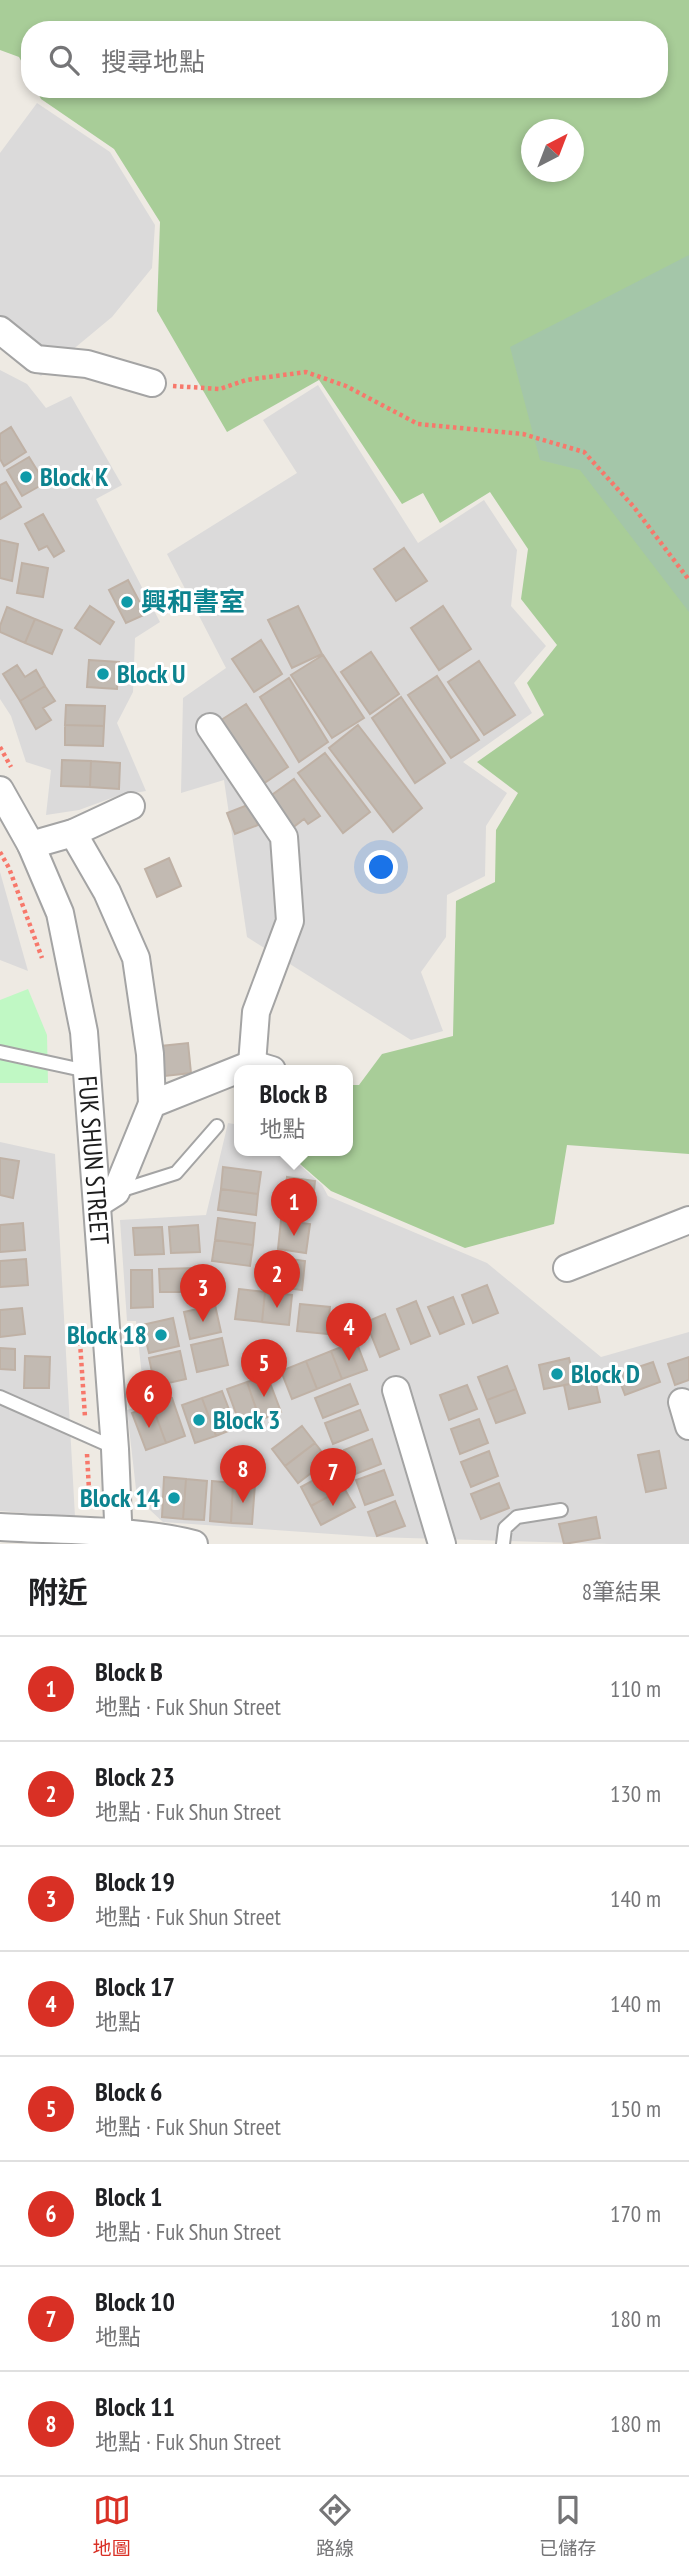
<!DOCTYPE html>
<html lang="zh-TW">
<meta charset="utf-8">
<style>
:root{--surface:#fff;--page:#f6f6f6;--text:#202124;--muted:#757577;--line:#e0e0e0;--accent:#d93025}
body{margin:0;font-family:"PT Sans Narrow","Noto Sans TC",sans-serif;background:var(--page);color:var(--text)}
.compass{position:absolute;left:521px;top:119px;width:63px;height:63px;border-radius:50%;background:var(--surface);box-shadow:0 4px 10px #0003;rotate:42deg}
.you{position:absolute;left:382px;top:868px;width:24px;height:24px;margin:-18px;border:5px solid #fff;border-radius:50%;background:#1a73e8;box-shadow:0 0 0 10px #1a73e833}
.badge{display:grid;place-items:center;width:46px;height:46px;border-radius:50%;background:var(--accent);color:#fff;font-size:23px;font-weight:700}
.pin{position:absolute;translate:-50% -58px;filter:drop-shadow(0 2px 4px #0008)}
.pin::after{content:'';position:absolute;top:37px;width:24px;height:21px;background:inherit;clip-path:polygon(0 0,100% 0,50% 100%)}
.popup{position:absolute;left:234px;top:1065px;width:119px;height:91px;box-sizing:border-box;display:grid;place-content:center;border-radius:14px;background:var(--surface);filter:drop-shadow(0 2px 5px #0005);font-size:23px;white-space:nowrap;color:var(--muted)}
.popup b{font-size:26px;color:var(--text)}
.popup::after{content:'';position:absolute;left:50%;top:100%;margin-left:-14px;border:14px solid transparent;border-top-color:var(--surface)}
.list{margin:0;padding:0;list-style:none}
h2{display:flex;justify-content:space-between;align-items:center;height:91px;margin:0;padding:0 28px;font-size:30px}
h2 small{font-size:23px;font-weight:400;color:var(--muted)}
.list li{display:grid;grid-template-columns:46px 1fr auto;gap:21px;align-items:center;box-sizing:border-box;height:105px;padding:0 28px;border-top:2px solid var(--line)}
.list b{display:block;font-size:26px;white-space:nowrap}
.list p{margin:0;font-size:23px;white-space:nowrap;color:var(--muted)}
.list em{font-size:23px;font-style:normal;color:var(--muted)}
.icon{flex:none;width:38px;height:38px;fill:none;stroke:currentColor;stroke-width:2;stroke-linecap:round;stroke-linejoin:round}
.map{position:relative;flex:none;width:689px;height:1544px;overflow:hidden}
.search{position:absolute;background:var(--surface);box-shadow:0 4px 10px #0003;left:21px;right:21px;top:21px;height:77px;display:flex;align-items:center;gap:18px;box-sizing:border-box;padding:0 24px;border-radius:28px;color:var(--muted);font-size:26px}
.sheet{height:931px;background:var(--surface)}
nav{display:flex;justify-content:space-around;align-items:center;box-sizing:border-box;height:98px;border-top:2px solid var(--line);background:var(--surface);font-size:19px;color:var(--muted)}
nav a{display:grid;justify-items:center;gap:4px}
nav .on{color:var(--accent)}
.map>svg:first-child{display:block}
</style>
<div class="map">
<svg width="689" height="1544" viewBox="0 0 689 1544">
<rect width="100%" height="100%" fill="#eeeae3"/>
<!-- residential -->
<path fill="#dbdada" d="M37 103 110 152 155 225 152 268 112 317 41 376 0 346V153Z
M0 370 27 384 46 408 71 396 122 485 96 499 160 622 135 638 133 692 117 723 146 791 117 796 79 810 46 815 51 770 26 762 11 716 0 699Z
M318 385 418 543 484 500 517 550 511 606 546 646 514 683 532 713 463 762 507 793 486 826 485 876 447 895 446 937 421 972 443 1031 411 1040 247 937 224 780 181 793 183 698 226 668 167 554 297 473 263 420Z
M0 872 28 971 0 960Z
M228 1123 240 1125V1150H283L322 1185 328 1196 487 1263 601 1357 689 1332V1544H610L374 1537 163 1522 137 1498 127 1410 145 1404 136 1321H127L120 1220 206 1215Z
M0 1142 55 1154 75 1517 0 1511Z"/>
<!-- forest -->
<path fill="#a8cd98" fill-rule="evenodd" d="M0 0H689V1154L567 1145 554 1224 465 1248 331 1191 284 1150H348V1085H359L382 1054 453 1036 456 901 495 882 496 830 518 793 477 762 544 715 527 683 557 645 521 599 528 549 490 492 440 523 423 493 402 504 319 380 227 432 157 311 160 222 114 149 41 99 36 89H659V30H30V77L19 57 0 50ZM532 130H574V172H532Z"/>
<!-- cemetery -->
<path fill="#a4c6a9" d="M689 255V612L580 470 540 460 510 347Z"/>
<!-- park -->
<path fill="#c0f8c4" d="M28 989 47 1035 48 1083H0V1000Z"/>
<!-- building -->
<path fill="#c2bab2" stroke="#bfb1a5" stroke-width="2" d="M11 427 26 452 4 466 0 459V434Z
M29 457 45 483 22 496 7 470Z
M6 482 21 507 0 519V485Z
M43 514 64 551 54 557 47 546 39 550 25 524Z
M0 540 18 544 12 581 0 578Z
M404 548 427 581 396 601 374 569Z
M22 563 48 568 43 597 17 593Z
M128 580 146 614 126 623 109 590Z
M90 606 114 622 100 644 75 628Z
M298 606 322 654 292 668 268 620Z
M443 606 471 649 439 670 411 628Z
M7 607 35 619 25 643 0 632V626Z
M35 619 62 630 52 654 25 643Z
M261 640 282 674 254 692 232 659Z
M371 652 399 694 370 714 341 672Z
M323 655 364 718 332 738 291 675Z
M89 660 119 662 117 689 87 687Z
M479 661 515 715 484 735 448 682Z
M17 665 25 677 36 670 45 686 20 701 3 674Z
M437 676 479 740 451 758 408 695Z
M289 678 328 742 299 762 260 697Z
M45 686 55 701 43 708 51 720 36 729 20 701Z
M401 697 445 763 415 783 372 718Z
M246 704 288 767 257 788 215 724Z
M66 705 105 706 104 726 65 725Z
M65 725 104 726 103 746 65 745Z
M358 725 422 808 393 832 329 748Z
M325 753 370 812 343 833 298 773Z
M62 760 91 761 90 787 61 786Z
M91 761 120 763 119 789 90 787Z
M294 779 320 816 308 824 304 819 291 829 269 797Z
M250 804 258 825 235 834 227 813Z
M169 858 181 886 157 897 145 869Z
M188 1043 191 1073 165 1076 161 1046Z
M0 1158 19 1161 13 1198 0 1195Z
M223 1167 261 1172 258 1194 221 1189Z
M287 1177 315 1181 312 1210 283 1207Z
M221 1189 258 1194 256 1215 218 1210Z
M218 1218 255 1223 253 1245 215 1240Z
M281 1220 310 1224 306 1253 278 1249Z
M23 1223 25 1250 0 1252V1225Z
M198 1225 200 1252 171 1253 169 1227Z
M162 1227 164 1254 135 1255 133 1228Z
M215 1240 253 1245 250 1266 212 1261Z
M277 1257 305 1261 302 1290 273 1286Z
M26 1259 28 1285 0 1287V1261Z
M197 1268V1281H190V1292H160L159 1269Z
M131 1270H152L153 1307 131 1308Z
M487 1285 498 1313 473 1323 462 1295Z
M239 1289 265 1292 262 1322 235 1319Z
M265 1292 292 1295 289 1325 262 1322Z
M453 1297 464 1324 440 1334 428 1307Z
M416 1301 430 1336 411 1344 397 1309Z
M300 1304 330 1307 327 1334 297 1331Z
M215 1305 221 1332 190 1339 184 1312Z
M22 1308 25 1334 0 1337V1310Z
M385 1314 399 1349 380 1357 366 1322Z
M173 1318 179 1346 149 1353 142 1325Z
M222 1338 228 1365 197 1372 191 1345Z
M356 1341 367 1370 342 1379 331 1351Z
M0 1348 15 1349V1370L0 1369Z
M180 1351 186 1379 155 1386 149 1358Z
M331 1351 342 1379 317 1389 306 1361Z
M25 1356 50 1357 49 1388H24Z
M689 1357V1380L675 1385 668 1364Z
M569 1358 575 1383 544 1389 539 1365Z
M306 1361 317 1389 292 1399 281 1371Z
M653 1362 660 1382 625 1395 617 1374Z
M507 1366 516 1389 487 1400 478 1377Z
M267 1375 281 1412 260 1420 247 1382Z
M595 1379 600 1402 569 1409 564 1385Z
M247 1382 260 1420 241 1427 227 1389Z
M350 1384 358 1404 323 1418 315 1398Z
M467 1385 477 1409 449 1420 440 1395Z
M516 1389 525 1413 496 1423 487 1400Z
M222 1391 236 1428 216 1436 202 1398Z
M172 1398 185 1436 166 1443 152 1405Z
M202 1398 216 1436 195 1443 182 1405Z
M152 1405 166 1443 146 1450 132 1413Z
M360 1410 368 1430 333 1444 325 1423Z
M479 1419 488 1443 460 1454 451 1429Z
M302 1426 315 1443 285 1466 272 1449Z
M372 1439 381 1464 353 1475 344 1450Z
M315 1443 328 1460 298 1483 285 1466Z
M489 1451 498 1476 471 1487 461 1462Z
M659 1451 666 1488 646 1492 638 1455Z
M334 1469 344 1488 311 1506 301 1487Z
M384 1470 393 1495 365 1505 356 1480Z
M164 1477 186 1479 183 1519 162 1517Z
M186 1479 207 1481 204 1520 183 1519Z
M212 1481 233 1483 231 1523 210 1521Z
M233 1483 255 1484 252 1524 231 1523Z
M499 1483 509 1508 481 1519 471 1494Z
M344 1488 355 1507 321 1525 311 1506Z
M395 1501 405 1526 377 1536 368 1512Z
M596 1517 600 1538 564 1544 559 1524Z"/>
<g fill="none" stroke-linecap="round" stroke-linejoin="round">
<defs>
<path id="lane" d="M0 1052 87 1071
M116 1192 176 1173 217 1126
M0 1397 115 1448
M503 1544 505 1528 517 1517 561 1510"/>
<g id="street">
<path d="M0 330 36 359 87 364 152 383"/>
<path d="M210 727 284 837 290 921 256 1012 252 1064"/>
<path id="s1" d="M0 790 31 845 60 913 84 1032 115 1449 119 1544"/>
<path d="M73 833 107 892 136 958 150 1054 152 1104"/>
<path d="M31 845 73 833 131 806"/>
<path d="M97 1204 116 1192 152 1104 252 1064 272 1070"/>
<path d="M567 1268 689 1220"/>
<path d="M396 1390 442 1544"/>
<path d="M682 1402 689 1426"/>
<path d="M0 1527C62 1531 134 1529 194 1544"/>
</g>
</defs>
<!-- lane casing -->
<use href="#lane" stroke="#a4a4a4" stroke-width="16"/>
<!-- street casing -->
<use href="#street" stroke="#a4a4a4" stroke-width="30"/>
<!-- path -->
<path stroke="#f7786b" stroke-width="4.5" stroke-dasharray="3.5 3.5" stroke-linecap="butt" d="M173 386 220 389 246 380 306 372 346 386 418 424 523 434 584 452 633 506 689 580
M0 747 11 767
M0 852 9 868 42 958
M80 1342 85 1417
M87 1454 90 1508"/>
<!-- lane -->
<use href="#lane" stroke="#fff" stroke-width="12"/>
<!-- street -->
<use href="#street" stroke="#fff" stroke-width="26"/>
</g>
<!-- markers -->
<g fill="#0f9aa8" stroke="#fff" stroke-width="2.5">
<circle cx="26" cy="477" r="7"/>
<circle cx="127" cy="602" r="7"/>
<circle cx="103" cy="674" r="7"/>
<circle cx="161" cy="1335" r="7"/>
<circle cx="557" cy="1374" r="7"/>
<circle cx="199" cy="1420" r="7"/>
<circle cx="174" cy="1498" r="7"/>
</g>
<g text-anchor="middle" stroke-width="6" stroke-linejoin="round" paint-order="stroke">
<!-- culture labels -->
<g font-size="26" font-weight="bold" fill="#0d838f" stroke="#fff" text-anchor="start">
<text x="40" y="486">Block K</text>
<text x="141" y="611">興和書室</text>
<text x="117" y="683">Block U</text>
<text x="147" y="1344" text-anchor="end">Block 18</text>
<text x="571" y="1383">Block D</text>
<text x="213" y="1429">Block 3</text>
<text x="160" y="1507" text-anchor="end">Block 14</text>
</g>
<!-- street labels -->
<g font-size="26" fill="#1d1d1d" stroke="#fff">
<text dy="9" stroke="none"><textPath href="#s1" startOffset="387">FUK SHUN STREET</textPath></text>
</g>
</g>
</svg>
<svg class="compass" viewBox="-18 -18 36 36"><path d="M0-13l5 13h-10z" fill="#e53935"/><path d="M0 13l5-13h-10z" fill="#757577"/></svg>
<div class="you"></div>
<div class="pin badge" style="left:294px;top:1236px">1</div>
<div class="popup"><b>Block B</b>地點</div>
<div class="pin badge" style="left:277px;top:1308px">2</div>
<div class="pin badge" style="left:203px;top:1322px">3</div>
<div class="pin badge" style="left:349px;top:1361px">4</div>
<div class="pin badge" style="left:264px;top:1397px">5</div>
<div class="pin badge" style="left:149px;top:1428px">6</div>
<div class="pin badge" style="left:333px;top:1506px">7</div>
<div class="pin badge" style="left:243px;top:1503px">8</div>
<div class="search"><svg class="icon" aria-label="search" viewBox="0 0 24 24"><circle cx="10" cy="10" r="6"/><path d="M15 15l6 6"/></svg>搜尋地點</div>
</div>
<section class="sheet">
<h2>附近<small>8筆結果</small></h2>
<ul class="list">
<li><span class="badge">1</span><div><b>Block B</b><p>地點 · Fuk Shun Street</p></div><em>110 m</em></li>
<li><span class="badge">2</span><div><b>Block 23</b><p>地點 · Fuk Shun Street</p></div><em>130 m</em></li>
<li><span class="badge">3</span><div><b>Block 19</b><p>地點 · Fuk Shun Street</p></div><em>140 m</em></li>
<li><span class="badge">4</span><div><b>Block 17</b><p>地點</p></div><em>140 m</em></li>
<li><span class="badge">5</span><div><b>Block 6</b><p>地點 · Fuk Shun Street</p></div><em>150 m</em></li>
<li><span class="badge">6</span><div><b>Block 1</b><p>地點 · Fuk Shun Street</p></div><em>170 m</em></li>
<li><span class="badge">7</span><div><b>Block 10</b><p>地點</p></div><em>180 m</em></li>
<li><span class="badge">8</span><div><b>Block 11</b><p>地點 · Fuk Shun Street</p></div><em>180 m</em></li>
</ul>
</section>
<nav>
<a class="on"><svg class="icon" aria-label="map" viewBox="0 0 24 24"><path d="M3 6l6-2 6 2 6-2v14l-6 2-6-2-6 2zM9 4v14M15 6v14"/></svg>地圖</a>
<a><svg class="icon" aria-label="directions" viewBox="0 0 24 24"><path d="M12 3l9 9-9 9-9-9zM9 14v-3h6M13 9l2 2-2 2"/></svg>路線</a>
<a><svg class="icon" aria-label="saved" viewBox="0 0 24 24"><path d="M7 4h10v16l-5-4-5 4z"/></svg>已儲存</a>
</nav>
